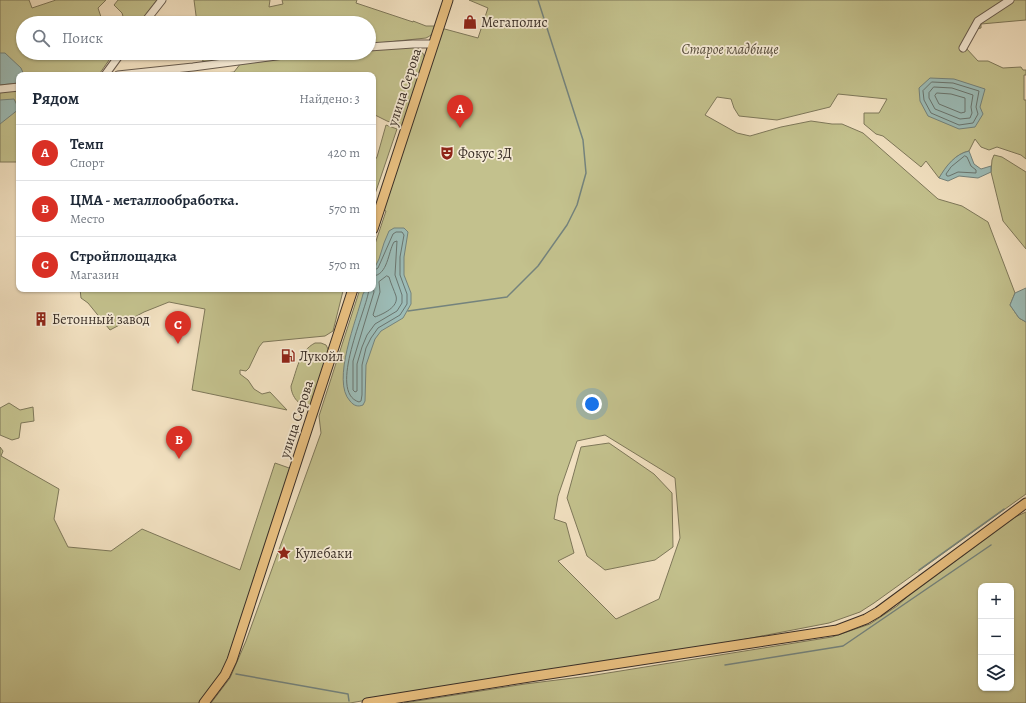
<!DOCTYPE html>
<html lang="ru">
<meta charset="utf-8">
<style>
:root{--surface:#fff;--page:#f6f6f7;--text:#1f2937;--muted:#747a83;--line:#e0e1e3;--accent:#d93025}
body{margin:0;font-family:Alegreya,serif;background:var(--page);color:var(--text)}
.controls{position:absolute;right:12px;bottom:12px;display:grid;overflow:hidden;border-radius:8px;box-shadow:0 1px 3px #0004}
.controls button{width:36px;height:36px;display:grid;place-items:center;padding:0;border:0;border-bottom:1px solid var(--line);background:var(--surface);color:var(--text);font:20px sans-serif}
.you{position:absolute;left:592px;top:404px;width:14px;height:14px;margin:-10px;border:3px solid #fff;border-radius:50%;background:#1a73e8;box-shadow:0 0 0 6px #1a73e833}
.badge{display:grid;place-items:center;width:26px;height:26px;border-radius:50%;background:var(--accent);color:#fff;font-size:13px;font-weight:700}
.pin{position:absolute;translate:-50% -33px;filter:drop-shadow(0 1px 2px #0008)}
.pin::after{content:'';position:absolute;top:21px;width:14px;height:12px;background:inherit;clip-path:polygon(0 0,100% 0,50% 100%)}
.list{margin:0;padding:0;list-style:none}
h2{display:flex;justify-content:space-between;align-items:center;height:52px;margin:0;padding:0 16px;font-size:17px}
h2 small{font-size:13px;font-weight:400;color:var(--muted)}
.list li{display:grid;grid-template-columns:26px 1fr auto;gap:12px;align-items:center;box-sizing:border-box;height:56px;padding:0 16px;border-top:1px solid var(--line)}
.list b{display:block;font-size:15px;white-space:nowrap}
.list p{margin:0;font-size:13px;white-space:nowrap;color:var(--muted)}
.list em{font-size:13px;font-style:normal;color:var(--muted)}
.icon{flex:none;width:22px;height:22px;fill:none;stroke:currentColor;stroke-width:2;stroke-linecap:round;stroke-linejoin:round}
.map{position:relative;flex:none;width:1026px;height:703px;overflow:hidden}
.search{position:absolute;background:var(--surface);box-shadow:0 1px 3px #0004;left:16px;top:16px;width:360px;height:44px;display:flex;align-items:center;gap:10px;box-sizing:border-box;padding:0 14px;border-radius:22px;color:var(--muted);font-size:15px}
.panel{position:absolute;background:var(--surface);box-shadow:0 1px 3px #0004;left:16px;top:72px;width:360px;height:220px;border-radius:8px}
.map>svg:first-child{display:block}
</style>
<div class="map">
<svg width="1026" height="703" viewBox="0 0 1026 703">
<rect width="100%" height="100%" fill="#f2e1c1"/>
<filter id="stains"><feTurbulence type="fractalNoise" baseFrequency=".005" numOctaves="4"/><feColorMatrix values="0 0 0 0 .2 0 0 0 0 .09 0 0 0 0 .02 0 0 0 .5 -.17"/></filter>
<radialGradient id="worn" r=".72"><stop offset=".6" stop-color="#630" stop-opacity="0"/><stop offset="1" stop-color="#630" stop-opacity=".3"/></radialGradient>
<!-- green -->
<path fill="#c3c18d" stroke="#7e785a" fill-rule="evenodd" d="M0 0H29L32 8 56 0H106L98 8 103 23H23V53H114L100 73 88 75H19V162H0Z
M118 0H157L139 23H125L122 13 114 5Z
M194 0H270L269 7 283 4 282 0H357L356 3 413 22V21L426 26H436C434 33 432 35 426 38L369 44V23H197Z
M469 0H1008L979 22 1013 0H1026V20L981 24V28L976 29 966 48 978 61H988L1003 68 1021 67 1023 70H1026V75H1024V100H1026V159L1021 155 997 147 989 150 981 147 975 139 969 151C955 154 947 166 939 178L926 161 921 167 883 136 876 134 864 124V113H879L887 99 838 94 830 107 777 120 739 116 734 108 731 99 717 97 705 115 737 133 750 136 781 127 811 121 832 124H842L863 133 938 199 962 206 988 222 1015 293 1010 305 1019 318 1026 322V494L874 603 860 612 829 623 612 665 419 691 350 703H211L230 678 246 641 321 433 319 416 360 289H373V250L386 211 382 209 441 28 478 38 488 8ZM605 435 675 478 680 538 659 599 616 619 558 561 574 553 566 523 554 519 558 496 577 441Z
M412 46C420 49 424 52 425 60L404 127 387 121 373 114V75H207L234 72 241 63 315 53H369V48Z
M202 53H284L204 62H203Z
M386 125 397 129 375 194H373V163L377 157Z
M994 155 1002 157 1026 172V249L1003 221 991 172 992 160Z
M80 289H340L343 291 333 331 325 336 263 342 259 347 249 368 246 371 240 370V374L248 380 254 389 262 394 270 392 287 410 192 390 205 309 169 302 144 312 110 330 88 303 81 298Z
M315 343H321L326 345 329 351 312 405C300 409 291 396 291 386 297 370 299 351 315 343Z
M9 403 20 410 33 407 34 421 21 423 19 438 12 440 0 435V408Z
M609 443 654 474 672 493 673 547 655 560 605 570 587 556 567 498 581 447Z
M0 447 3 451 1 456 59 489 54 519 68 547 111 551 142 529 240 570 275 463 292 469 230 660 201 703H0Z
M1026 512V703H404L525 684 589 676 832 637 870 624 897 606 929 577 1013 518ZM981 586H1011V688H981Z"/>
<!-- water -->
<path fill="#9cbcb7" stroke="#74837d" d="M0 53H5L21 68 24 75H19V83L0 85Z
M930 78 954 79 985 89 980 107 983 114 975 127 959 129 928 116 920 101 919 88Z
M14 99 19 109 0 124V100Z
M969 151 974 164 981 169 991 166V172L978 178 959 176 948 181 939 178C946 166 955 154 969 151Z
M394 228H404L408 232 404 257V275L411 293V304L403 318 381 331 375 339 366 365 365 401 363 405C358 407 354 406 350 401 331 381 357 319 363 294L366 289H373V271L379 259 384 243 389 231Z
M1026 288V322L1019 318 1010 305 1015 293Z"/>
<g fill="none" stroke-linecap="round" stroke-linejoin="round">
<!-- shore -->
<path stroke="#6a756f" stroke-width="1" d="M932 82 953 83 979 91 976 107 978 114 973 123 959 125 931 113 924 100 923 91Z
M934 87 952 88 973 95 971 107 972 113 970 118 960 119 935 109 929 98V93Z
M937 93 951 94 965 98V112L961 113 939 104 935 96Z
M965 156 967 157 971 166 976 170V173L958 172 949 176H947L946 174 951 167Z
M373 276C388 275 388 252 394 242L397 241 395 275 402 295V303L397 311 375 324 367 335 362 347 357 364V391L355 392 353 390V361L374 292 373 286
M387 276 389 277C391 284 394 290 396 296 399 307 383 314 375 317L373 315 380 292 379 282Z
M369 289C367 310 327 392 359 402L361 401 362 395V365L366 348 371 338 378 328 400 315 407 304V294L400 275V257L404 235 402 232H396L393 234 378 268 373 271"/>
<!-- stream -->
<path stroke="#74837d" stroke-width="1.5" d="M408 311 507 297 538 266 567 225 577 205 586 173 583 140 538 0
M919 570 1004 509
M725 665 843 646 991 545
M236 674 348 694 349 701"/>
<defs>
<path id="minor" d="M144 23 162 0
M369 47 413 44H433
M963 48 978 21 1010 0
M105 75 121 53
M118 75 193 67 299 53
M0 89 19 87"/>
<path id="major" d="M373 229 448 0
M204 703 225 675 232 660 353 289
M367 703 523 678 837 630 866 619 878 612 1026 503"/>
</defs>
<!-- minor casing -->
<use href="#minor" stroke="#675b4e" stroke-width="9"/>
<!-- major casing -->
<use href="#major" stroke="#392e27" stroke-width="11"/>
<!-- minor -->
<use href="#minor" stroke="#f7ecd7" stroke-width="7"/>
<!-- major -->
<use href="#major" stroke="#e9c080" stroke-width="9"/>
</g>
<!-- icons -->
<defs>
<symbol id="shop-bare" viewBox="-9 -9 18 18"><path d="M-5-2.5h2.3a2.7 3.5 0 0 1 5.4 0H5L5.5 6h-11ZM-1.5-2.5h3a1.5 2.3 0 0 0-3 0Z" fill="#8f2418" stroke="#f7ecd7" stroke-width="2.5" paint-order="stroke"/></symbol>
<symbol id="theatre-bare" viewBox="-9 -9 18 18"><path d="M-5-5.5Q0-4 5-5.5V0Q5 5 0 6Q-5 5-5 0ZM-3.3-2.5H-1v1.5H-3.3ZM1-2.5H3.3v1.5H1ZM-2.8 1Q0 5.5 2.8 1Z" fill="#8f2418" stroke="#f7ecd7" stroke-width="2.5" paint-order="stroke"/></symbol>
<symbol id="building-bare" viewBox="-9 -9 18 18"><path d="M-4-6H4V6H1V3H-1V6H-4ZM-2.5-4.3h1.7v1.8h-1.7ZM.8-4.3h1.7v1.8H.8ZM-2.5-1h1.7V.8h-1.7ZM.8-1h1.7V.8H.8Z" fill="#8f2418" stroke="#f7ecd7" stroke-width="2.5" paint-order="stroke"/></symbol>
<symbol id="fuel-bare" viewBox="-9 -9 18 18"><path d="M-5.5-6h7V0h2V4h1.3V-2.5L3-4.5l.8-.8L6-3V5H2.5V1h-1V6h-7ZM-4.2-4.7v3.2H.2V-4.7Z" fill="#8f2418" stroke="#f7ecd7" stroke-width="2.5" paint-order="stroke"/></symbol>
<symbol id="sight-bare" viewBox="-9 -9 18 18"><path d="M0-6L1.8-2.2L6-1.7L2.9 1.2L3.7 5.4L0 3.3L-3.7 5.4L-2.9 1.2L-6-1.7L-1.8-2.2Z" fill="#8f2418" stroke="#f7ecd7" stroke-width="2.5" paint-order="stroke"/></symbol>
</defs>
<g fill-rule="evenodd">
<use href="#shop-bare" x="460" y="12" width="20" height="20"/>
<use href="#theatre-bare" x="437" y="143" width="20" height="20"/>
<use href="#building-bare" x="31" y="309" width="20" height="20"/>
<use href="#fuel-bare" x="278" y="346" width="20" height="20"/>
<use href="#sight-bare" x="274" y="543" width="20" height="20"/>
</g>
<g text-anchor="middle" stroke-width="3.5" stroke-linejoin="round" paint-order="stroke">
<!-- poi labels -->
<g font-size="14" fill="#392e27" stroke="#f7ecd7" text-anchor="start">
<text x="481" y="27">Мегаполис</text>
<text x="458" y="158">Фокус 3Д</text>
<text x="52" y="324">Бетонный завод</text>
<text x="299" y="361">Лукойл</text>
<text x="295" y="558">Кулебаки</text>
</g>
<!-- park labels -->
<g font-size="14" font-style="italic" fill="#554b3b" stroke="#f7ecd7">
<text x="730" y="54">Старое кладбище</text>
</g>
<!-- street labels -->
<g font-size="14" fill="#392e27" stroke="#f7ecd7">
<text transform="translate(404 87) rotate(-72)" y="5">улица Серова</text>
<text transform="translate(296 419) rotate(-72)" y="5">улица Серова</text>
</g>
</g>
<rect width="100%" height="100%" filter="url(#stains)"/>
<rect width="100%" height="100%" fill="url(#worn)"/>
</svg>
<div class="controls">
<button>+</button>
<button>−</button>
<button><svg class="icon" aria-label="layers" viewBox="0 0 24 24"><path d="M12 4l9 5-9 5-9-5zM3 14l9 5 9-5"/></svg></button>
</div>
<div class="you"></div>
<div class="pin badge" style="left:460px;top:128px">A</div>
<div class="pin badge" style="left:179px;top:459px">B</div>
<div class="pin badge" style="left:178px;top:344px">C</div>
<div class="search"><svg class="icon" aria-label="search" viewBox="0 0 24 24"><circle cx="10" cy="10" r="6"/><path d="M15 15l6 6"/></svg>Поиск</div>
<section class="panel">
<h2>Рядом<small>Найдено: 3</small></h2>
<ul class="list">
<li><span class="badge">A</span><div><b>Темп</b><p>Спорт</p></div><em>420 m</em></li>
<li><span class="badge">B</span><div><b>ЦМА - металлообработка.</b><p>Место</p></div><em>570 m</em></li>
<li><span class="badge">C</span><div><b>Стройплощадка</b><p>Магазин</p></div><em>570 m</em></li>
</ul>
</section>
</div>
